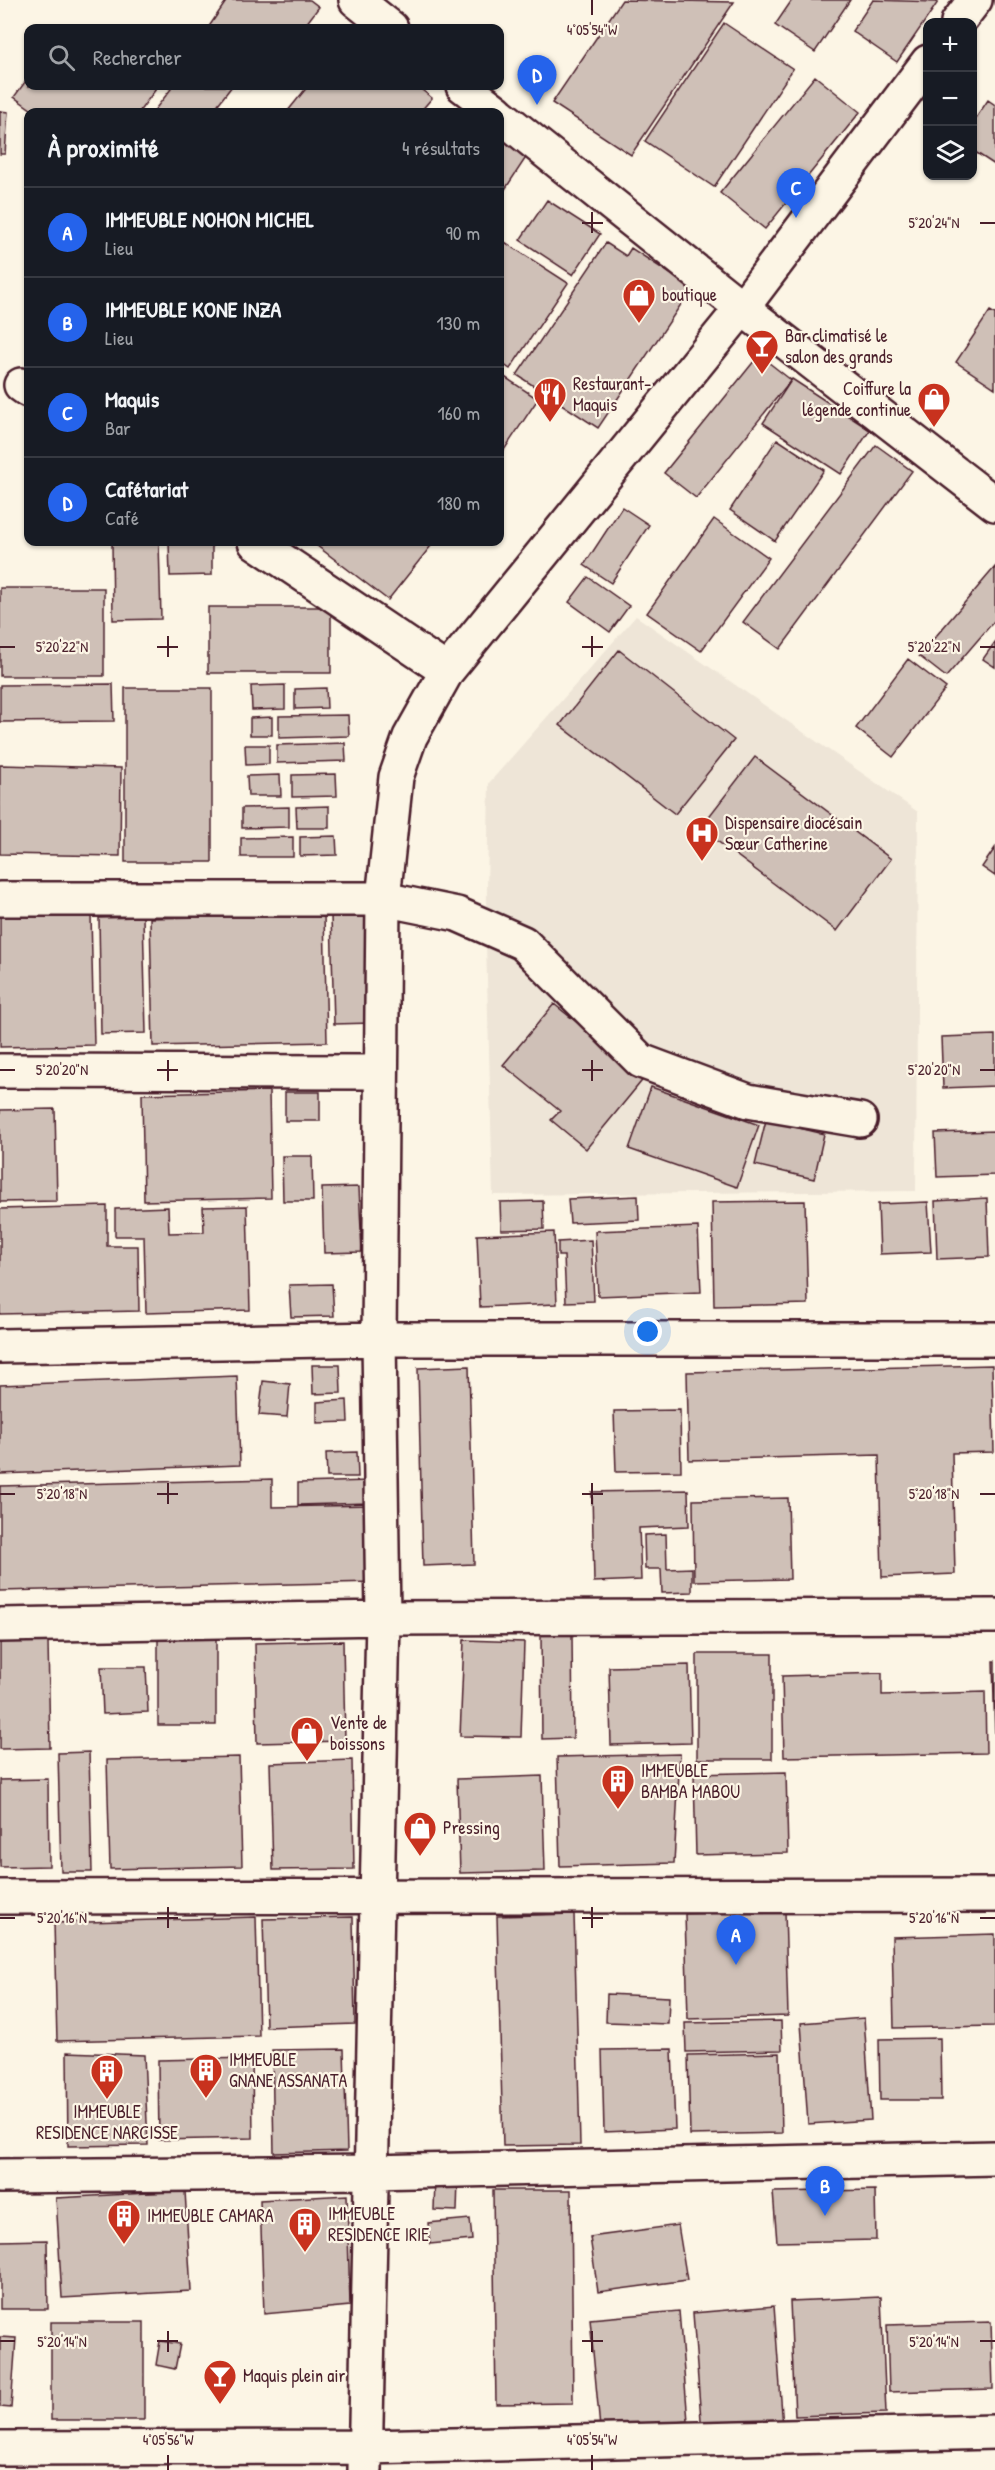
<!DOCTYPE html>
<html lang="fr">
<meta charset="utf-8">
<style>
:root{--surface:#171b24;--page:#242831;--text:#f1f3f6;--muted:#9ea1a6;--line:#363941;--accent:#2563eb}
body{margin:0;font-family:"Patrick Hand",sans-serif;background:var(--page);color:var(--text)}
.controls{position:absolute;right:18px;top:18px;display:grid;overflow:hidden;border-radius:12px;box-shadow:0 2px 4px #0004}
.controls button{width:54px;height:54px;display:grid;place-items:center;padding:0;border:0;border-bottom:2px solid var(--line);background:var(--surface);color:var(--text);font:30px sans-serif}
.you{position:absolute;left:648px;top:1332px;width:21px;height:21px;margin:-15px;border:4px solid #fff;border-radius:50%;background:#1a73e8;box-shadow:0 0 0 9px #1a73e833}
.badge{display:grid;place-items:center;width:39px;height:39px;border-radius:50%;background:var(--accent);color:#fff;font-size:20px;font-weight:700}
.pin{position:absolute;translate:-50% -50px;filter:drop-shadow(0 2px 3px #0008)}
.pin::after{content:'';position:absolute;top:32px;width:21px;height:18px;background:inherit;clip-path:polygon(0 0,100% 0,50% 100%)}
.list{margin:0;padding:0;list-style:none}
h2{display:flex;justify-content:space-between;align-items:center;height:78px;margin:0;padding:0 24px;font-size:26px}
h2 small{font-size:20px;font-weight:400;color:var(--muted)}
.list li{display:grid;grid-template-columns:39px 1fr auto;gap:18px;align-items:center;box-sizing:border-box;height:90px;padding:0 24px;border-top:2px solid var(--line)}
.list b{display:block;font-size:22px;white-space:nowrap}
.list p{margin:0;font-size:20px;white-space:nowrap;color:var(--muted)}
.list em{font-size:20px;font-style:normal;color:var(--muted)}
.icon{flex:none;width:33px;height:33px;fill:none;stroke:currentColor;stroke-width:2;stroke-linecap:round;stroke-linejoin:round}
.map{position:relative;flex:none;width:995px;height:2470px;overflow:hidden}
.search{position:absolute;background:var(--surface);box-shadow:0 2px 4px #0004;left:24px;top:24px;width:480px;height:66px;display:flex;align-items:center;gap:15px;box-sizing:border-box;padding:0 21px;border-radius:12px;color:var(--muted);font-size:22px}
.panel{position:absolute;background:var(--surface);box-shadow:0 2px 4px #0004;left:24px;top:108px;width:480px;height:438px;border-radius:12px}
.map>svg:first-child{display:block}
</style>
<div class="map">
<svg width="995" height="2470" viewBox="0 0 995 2470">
<rect width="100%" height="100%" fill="#fcf5e5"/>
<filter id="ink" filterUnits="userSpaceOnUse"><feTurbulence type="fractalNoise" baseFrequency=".0167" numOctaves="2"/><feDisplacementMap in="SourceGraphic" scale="12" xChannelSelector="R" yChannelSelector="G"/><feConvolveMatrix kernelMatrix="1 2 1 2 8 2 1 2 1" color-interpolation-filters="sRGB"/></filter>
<g filter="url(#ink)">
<!-- built -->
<path fill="#eee5d7" d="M636 616 918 812 916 1191 493 1195 486 943 489 783Z"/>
<!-- building -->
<path fill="#cfc0b7" stroke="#4a1f2b" stroke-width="1.5" d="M227 0H310L319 7 303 28H208Z
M622 0 734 2 631 155 552 103Z
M792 0H850L815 52 775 25Z
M873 0 938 2 897 62 852 31Z
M724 23 793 69 714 187 645 141Z
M815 76 860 112 765 229 720 193Z
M28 78V86H151L156 89 139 112H35L14 97Z
M166 86H232L212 112H153L171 89Z
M308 86H417L432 98 420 112H287Z
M988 100 995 105V165L972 150V124Z
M0 111 8 112 5 154H0Z
M500 138 527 156 500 197Z
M547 200 600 234 573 275 520 240Z
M500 239 568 283 510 369 500 362Z
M606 243 626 256 631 248 692 288 598 428 517 375Z
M990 311 995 314V388L956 362Z
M759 355 791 380 696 498 664 473Z
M500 374 538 399 500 456Z
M792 379 870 430 841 474 763 423Z
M777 439 824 470 775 541 730 510Z
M876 445 912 471 780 649 743 622Z
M622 507 649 525 611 583 584 565Z
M714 519 769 558 701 651 647 613Z
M112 542H159L161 619 113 620Z
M169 542H212V575L170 576Z
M312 542H434L388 600Z
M995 567V620L946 677 919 656Z
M588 577 629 606 610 632 569 602Z
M0 588H104V676H0Z
M208 607H331V673H208Z
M995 642V667L983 659Z
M619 650 734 740 675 814 560 725Z
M908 659 946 688 893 757 856 728Z
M113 684 114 721 0 722V685Z
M285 685V709L252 710 251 686Z
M125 688H212V862H125Z
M326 688 327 708 295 709V689Z
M348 715 349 736 279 738V716Z
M272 717V735H250V718Z
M345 743 346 761 277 763V745Z
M245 745H269V764L246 765Z
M755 757 891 859 837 931 700 828Z
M0 765 121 768 120 856 0 854Z
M336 774 337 796 292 797V775Z
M280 775 281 796H248L247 776Z
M329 806V828H297L296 807Z
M289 807V827L242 828V808Z
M336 836 337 855 300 856V837Z
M293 837V857H241V838Z
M995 848V876L982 867Z
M91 915 94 1045 0 1047V917Z
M324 915 327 1042 153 1046 150 918Z
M331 915H370L372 1023 334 1024Z
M143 917 146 1033 101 1034 99 918Z
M554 1004 645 1077 586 1149 551 1120 560 1111 503 1065Z
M995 1035V1086L943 1088 941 1037Z
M651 1087 759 1125 737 1187 629 1149Z
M269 1091 271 1198 144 1201 142 1094Z
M285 1092H320V1121H285Z
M55 1109 57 1201 0 1202V1110Z
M766 1120 824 1134 814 1179 755 1165Z
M995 1131V1175L937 1177 935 1133Z
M282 1156H312L313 1201H283Z
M359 1187 362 1252 324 1253 322 1188Z
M638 1196 639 1220 570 1223 568 1199Z
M987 1198 989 1257 937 1259 935 1201Z
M543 1201 544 1229 501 1230 500 1202Z
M805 1201 808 1304 714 1306 712 1202Z
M928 1202 931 1252 880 1254 878 1204Z
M107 1206V1246H138L139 1311 0 1314V1209Z
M247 1206 250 1310 146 1313 144 1236H115V1209L168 1207 169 1233 204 1232 203 1207Z
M698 1227 701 1292 598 1296 595 1231Z
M554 1232 557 1304 480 1307 477 1235Z
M591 1240 594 1301 566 1302 564 1256H558V1242Z
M332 1284 334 1316 291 1317 289 1285Z
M312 1365H340L341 1393 313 1394Z
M992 1365 994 1452 952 1453 955 1574 882 1577 879 1455 689 1460 687 1372Z
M469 1366 474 1564 423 1566 418 1368Z
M237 1376 240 1465 0 1474V1385Z
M263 1381 290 1384 287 1417 259 1415Z
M347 1400 348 1422 317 1423V1402Z
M680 1410 681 1471 616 1472 614 1411Z
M357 1452 358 1477H327L326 1453Z
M272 1479V1507L373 1505 375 1582 0 1591V1486Z
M369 1481V1503L298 1505V1483Z
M688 1490 689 1526 639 1528 641 1580 594 1582 592 1492Z
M788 1498 790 1579 694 1581 693 1500Z
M666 1534 667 1569 692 1568V1592L662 1593 661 1569H645L644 1535Z
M541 1634H572L573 1738 542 1739Z
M158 1636H216V1725H158Z
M464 1640 524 1642 521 1737 460 1736Z
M48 1641 50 1748 0 1749V1642Z
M343 1641 345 1741 257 1743 255 1643Z
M697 1654H772V1759H697Z
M993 1661H995V1741Z
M689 1665 691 1743 611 1745 609 1667Z
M101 1667H146L148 1712 103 1714Z
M882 1673V1695L985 1692 986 1753 784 1757 782 1676Z
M89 1752 92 1872H61L58 1753Z
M680 1754 674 1863 560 1866 557 1757Z
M239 1757 242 1866 110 1869 107 1760Z
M352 1760 354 1869 273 1870 270 1763Z
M786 1772 788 1853 696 1855 694 1774Z
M542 1776 545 1871 460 1873 457 1779Z
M48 1779 49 1866 0 1867V1780Z
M785 1911 788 2016 688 2019 685 1914Z
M574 1914 580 2145 503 2146 497 1916Z
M256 1917 259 2036 57 2041 54 1923Z
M353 1917 355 2024 266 2027 263 1919Z
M995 1934V2026L894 2028 892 1937Z
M607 1994 669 1997 668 2024 606 2022Z
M864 2018 871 2120 808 2124 801 2023Z
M781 2021 782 2050 686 2052 685 2023Z
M940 2038 941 2100H880L879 2039Z
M344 2049 347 2151 274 2153 272 2050Z
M672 2049 675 2129 604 2132 602 2050Z
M67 2052 144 2055 148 2145 68 2146Z
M780 2053 782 2133 690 2135 688 2055Z
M252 2058 253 2138 159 2140 158 2060Z
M435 2180 458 2181 457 2211 434 2210Z
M493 2190H571L573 2403 496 2404Z
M875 2190 876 2240 777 2242 773 2192Z
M185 2191 191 2291 62 2298 56 2198Z
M347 2195 350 2306 264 2314 260 2200Z
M470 2219 472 2240 430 2244 428 2223Z
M678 2225 687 2280 598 2292 590 2237Z
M47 2240 48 2309H0V2241Z
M881 2297 886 2413 795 2416 790 2301Z
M774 2306 783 2427 702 2433 693 2313Z
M679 2311 688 2421 600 2428 590 2319Z
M51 2322H144V2420H51Z
M991 2322 993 2389 889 2392 887 2325Z
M0 2337 16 2338 11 2408 0 2407Z
M160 2341 180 2344 175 2369 156 2365Z"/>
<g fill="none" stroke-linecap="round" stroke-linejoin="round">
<defs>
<path id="street" d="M356 0 391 28
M958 22 975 0
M463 86 497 112
M500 115 742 308 995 504
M21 385 28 390
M255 542 447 671
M0 899H383L457 914 523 943 641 1061 748 1101 860 1120
M0 1071 381 1072
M0 1346 379 1339H995
M0 1625 383 1618 995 1616
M0 1897 995 1895
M0 2176 370 2172 995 2158
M0 2448 365 2447 995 2432
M365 2470 383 1618 379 1339 383 899 396 777 410 737 447 671 742 308 928 62"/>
</defs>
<!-- street casing -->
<use href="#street" stroke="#4a1f2b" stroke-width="38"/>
<!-- street -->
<use href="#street" stroke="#fcf5e5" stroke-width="33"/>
</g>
</g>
<!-- ticks -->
<path fill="none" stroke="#4a1f2b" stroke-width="2" d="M592 0V15M592 212V233M582 223H603M980 223H995M168 636V657M592 636V657M0 647H15M157 647H178M582 647H603M980 647H995M168 1060V1081M592 1060V1081M0 1070H15M157 1070H178M582 1070H603M980 1070H995M168 1483V1504M592 1483V1504M0 1494H15M157 1494H178M582 1494H603M980 1494H995M168 1907V1928M592 1907V1928M0 1918H15M157 1918H178M582 1918H603M980 1918H995M168 2331V2352M592 2331V2352M0 2341H15M157 2341H178M582 2341H603M980 2341H995M168 2455V2470M592 2455V2470"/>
<!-- icons -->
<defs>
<symbol id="shop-pin" viewBox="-11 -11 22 30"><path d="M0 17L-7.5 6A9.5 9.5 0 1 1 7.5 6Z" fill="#c8321e" stroke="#fcf5e5"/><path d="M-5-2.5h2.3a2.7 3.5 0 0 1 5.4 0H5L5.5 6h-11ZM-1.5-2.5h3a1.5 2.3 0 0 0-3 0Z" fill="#fff"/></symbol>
<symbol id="bar-pin" viewBox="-11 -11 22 30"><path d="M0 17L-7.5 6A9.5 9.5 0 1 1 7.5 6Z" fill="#c8321e" stroke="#fcf5e5"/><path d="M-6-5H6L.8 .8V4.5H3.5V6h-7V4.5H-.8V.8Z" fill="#fff"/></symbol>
<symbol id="restaurant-pin" viewBox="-11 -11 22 30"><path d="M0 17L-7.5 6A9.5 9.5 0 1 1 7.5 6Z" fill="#c8321e" stroke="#fcf5e5"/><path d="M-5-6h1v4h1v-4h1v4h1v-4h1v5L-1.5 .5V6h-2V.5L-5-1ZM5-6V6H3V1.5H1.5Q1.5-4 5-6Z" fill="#fff"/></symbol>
<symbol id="hospital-pin" viewBox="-11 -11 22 30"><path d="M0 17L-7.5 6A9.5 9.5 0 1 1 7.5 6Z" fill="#c8321e" stroke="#fcf5e5"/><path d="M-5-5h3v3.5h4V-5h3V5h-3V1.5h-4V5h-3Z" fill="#fff"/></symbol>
<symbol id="building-pin" viewBox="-11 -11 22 30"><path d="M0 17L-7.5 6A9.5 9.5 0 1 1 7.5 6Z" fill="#c8321e" stroke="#fcf5e5"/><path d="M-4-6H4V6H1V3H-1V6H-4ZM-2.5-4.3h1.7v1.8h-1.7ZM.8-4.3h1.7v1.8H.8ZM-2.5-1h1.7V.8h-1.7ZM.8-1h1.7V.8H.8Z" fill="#fff"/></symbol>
</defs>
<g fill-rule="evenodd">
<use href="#shop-pin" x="620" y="276" width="38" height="52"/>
<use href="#bar-pin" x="743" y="327" width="38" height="52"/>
<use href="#restaurant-pin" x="531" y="375" width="38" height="52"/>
<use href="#shop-pin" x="915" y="380" width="38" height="52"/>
<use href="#hospital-pin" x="683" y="814" width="38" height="52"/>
<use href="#shop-pin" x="288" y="1714" width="38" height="52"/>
<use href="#building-pin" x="599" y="1762" width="38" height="52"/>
<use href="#shop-pin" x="401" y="1809" width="38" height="52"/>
<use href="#building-pin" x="187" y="2051" width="38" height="52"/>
<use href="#building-pin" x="88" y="2052" width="38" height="52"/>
<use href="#building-pin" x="105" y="2197" width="38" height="52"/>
<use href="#building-pin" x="286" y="2205" width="38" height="52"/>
<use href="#bar-pin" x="201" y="2357" width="38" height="52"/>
</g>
<g text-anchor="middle" stroke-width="4.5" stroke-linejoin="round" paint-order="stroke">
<!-- poi labels -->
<g font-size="18" fill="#4a1f2b" stroke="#fcf5e5" text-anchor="start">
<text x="662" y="301">boutique</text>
<text x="785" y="342">Bar climatisé le<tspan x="785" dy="21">salon des grands</tspan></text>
<text x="573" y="390">Restaurant-<tspan x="573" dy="21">Maquis</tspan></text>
<text x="911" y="395" text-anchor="end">Coiffure la<tspan x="911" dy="21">légende continue</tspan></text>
<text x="725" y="829">Dispensaire diocésain<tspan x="725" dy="21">Sœur Catherine</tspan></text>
<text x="330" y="1729">Vente de<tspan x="330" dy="21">boissons</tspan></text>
<text x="641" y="1777">IMMEUBLE<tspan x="641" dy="21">BAMBA MABOU</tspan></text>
<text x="443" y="1834">Pressing</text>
<text x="229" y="2066">IMMEUBLE<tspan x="229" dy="21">GNANE ASSANATA</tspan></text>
<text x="107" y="2118" text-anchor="middle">IMMEUBLE<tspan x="107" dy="21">RESIDENCE NARCISSE</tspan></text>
<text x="328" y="2220">IMMEUBLE<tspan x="328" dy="21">RESIDENCE IRIE</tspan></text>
<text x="147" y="2222">IMMEUBLE CAMARA</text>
<text x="243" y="2382">Maquis plein air</text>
</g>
</g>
<g font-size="15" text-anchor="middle" fill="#4a1f2b" stroke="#fcf5e5" stroke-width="4.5" stroke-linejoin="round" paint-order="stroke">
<text x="592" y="35">4°05'54"W</text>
<text x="934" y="228">5°20'24"N</text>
<text x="62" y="652">5°20'22"N</text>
<text x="934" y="652">5°20'22"N</text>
<text x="62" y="1075">5°20'20"N</text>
<text x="934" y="1075">5°20'20"N</text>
<text x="62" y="1499">5°20'18"N</text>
<text x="934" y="1499">5°20'18"N</text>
<text x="62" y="1923">5°20'16"N</text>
<text x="934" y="1923">5°20'16"N</text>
<text x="62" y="2347">5°20'14"N</text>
<text x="934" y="2347">5°20'14"N</text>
<text x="168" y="2445">4°05'56"W</text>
<text x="592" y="2445">4°05'54"W</text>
</g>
</svg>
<div class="controls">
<button>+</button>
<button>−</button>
<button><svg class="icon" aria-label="layers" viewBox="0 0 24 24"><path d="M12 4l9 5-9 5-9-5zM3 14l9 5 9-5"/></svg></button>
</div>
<div class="you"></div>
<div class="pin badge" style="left:736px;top:1965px">A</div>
<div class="pin badge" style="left:825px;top:2216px">B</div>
<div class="pin badge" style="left:796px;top:218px">C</div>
<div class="pin badge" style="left:537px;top:105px">D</div>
<div class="search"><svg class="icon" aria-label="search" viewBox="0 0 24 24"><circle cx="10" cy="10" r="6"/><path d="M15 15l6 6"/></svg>Rechercher</div>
<section class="panel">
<h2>À proximité<small>4 résultats</small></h2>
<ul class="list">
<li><span class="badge">A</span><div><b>IMMEUBLE NOHON MICHEL</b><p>Lieu</p></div><em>90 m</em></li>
<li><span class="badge">B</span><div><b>IMMEUBLE KONE INZA</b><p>Lieu</p></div><em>130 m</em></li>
<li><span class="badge">C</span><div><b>Maquis</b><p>Bar</p></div><em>160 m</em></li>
<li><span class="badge">D</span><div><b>Cafétariat</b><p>Café</p></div><em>180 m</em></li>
</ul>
</section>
</div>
